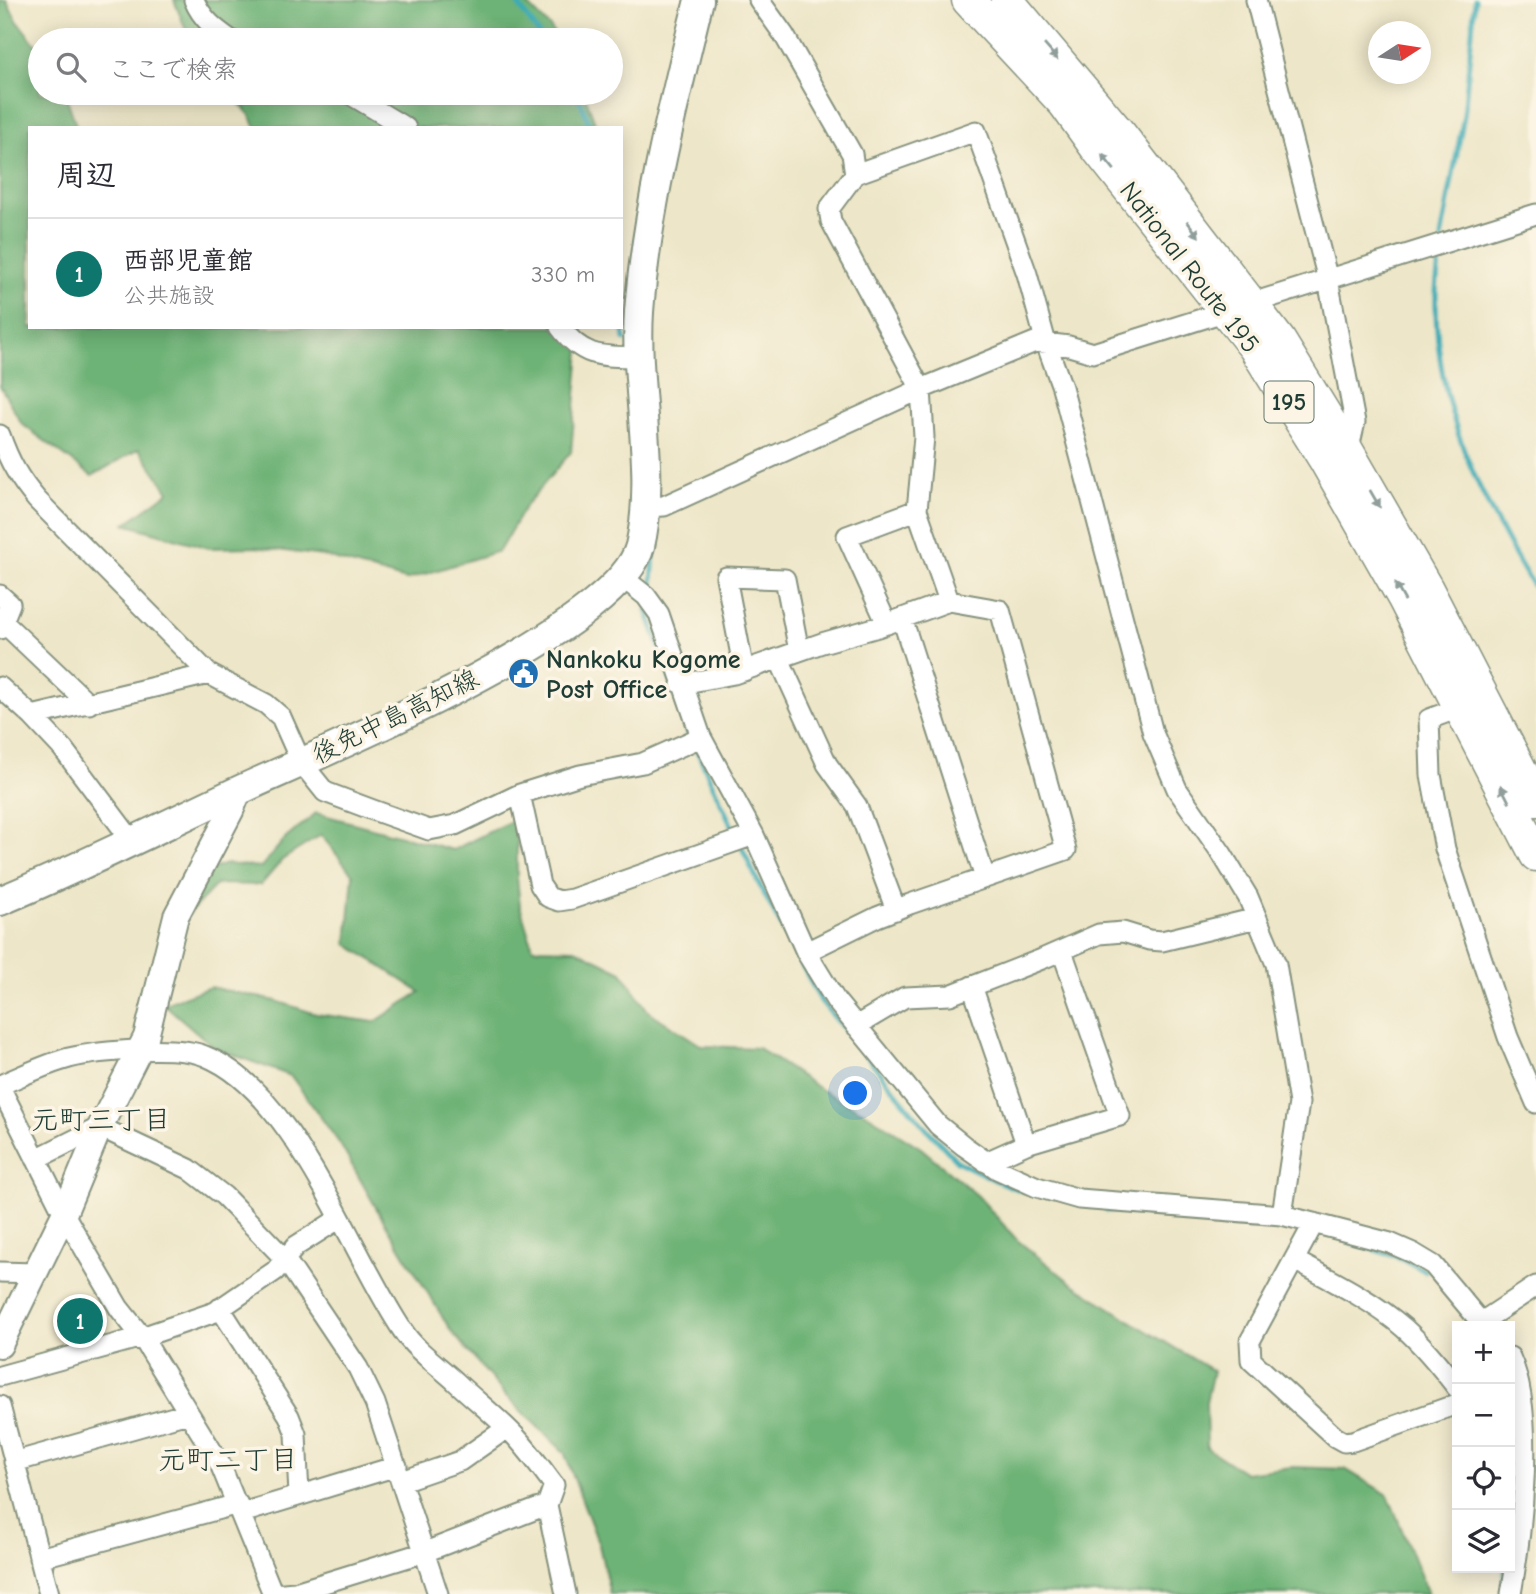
<!DOCTYPE html>
<html lang="ja">
<meta charset="utf-8">
<style>
:root{--surface:#fff;--page:#f2f2f3;--text:#2b2b33;--muted:#7c7c81;--line:#e1e1e2;--accent:#0f766e}
body{margin:0;font-family:"Comic Neue","Klee One",sans-serif;background:var(--page);color:var(--text)}
.controls{position:absolute;right:21px;bottom:21px;display:grid;overflow:hidden;border-radius:0px;box-shadow:0 4px 18px #0003}
.controls button{width:63px;height:63px;display:grid;place-items:center;padding:0;border:0;border-bottom:2px solid var(--line);background:var(--surface);color:var(--text);font:35px sans-serif}
.compass{position:absolute;left:1368px;top:21px;width:63px;height:63px;border-radius:50%;background:var(--surface);box-shadow:0 4px 18px #0003;rotate:78deg}
.you{position:absolute;left:856px;top:1094px;width:24px;height:24px;margin:-18px;border:5px solid #fff;border-radius:50%;background:#1a73e8;box-shadow:0 0 0 10px #1a73e833}
.badge{display:grid;place-items:center;width:46px;height:46px;border-radius:50%;background:var(--accent);color:#fff;font-size:23px;font-weight:700}
.pin{position:absolute;translate:-50% -50%;border:4px solid #fff;box-shadow:0 2px 7px #0006}
.list{margin:0;padding:0;list-style:none}
h2{display:flex;justify-content:space-between;align-items:center;height:91px;margin:0;padding:0 28px;font-size:30px}
h2 small{font-size:23px;font-weight:400;color:var(--muted)}
.list li{display:grid;grid-template-columns:46px 1fr auto;gap:21px;align-items:center;box-sizing:border-box;height:112px;padding:0 28px;border-top:2px solid var(--line)}
.list b{display:block;font-size:26px;white-space:nowrap}
.list p{margin:0;font-size:23px;white-space:nowrap;color:var(--muted)}
.list em{font-size:23px;font-style:normal;color:var(--muted)}
.icon{flex:none;width:38px;height:38px;fill:none;stroke:currentColor;stroke-width:2;stroke-linecap:round;stroke-linejoin:round}
.map{position:relative;flex:none;width:1536px;height:1594px;overflow:hidden}
.search{position:absolute;background:var(--surface);box-shadow:0 4px 18px #0003;left:28px;top:28px;width:595px;height:77px;display:flex;align-items:center;gap:18px;box-sizing:border-box;padding:0 24px;border-radius:38px;color:var(--muted);font-size:26px}
.panel{position:absolute;background:var(--surface);box-shadow:0 4px 18px #0003;left:28px;top:126px;width:595px;height:203px;border-radius:0px}
.map>svg:first-child{display:block}
</style>
<div class="map">
<svg width="1536" height="1594" viewBox="0 0 1536 1594">
<rect width="100%" height="100%" fill="#fcf5e5"/>
<filter id="ink" filterUnits="userSpaceOnUse"><feTurbulence type="fractalNoise" baseFrequency=".0143" numOctaves="2"/><feDisplacementMap in="SourceGraphic" scale="14" xChannelSelector="R" yChannelSelector="G"/><feConvolveMatrix kernelMatrix="1 2 1 2 8 2 1 2 1" color-interpolation-filters="sRGB"/></filter>
<filter id="wash" filterUnits="userSpaceOnUse"><feTurbulence type="fractalNoise" baseFrequency=".00686" numOctaves="4" result="noise"/><feDisplacementMap in="SourceGraphic" scale="28" xChannelSelector="R" yChannelSelector="G"/><feGaussianBlur stdDeviation="1.57" result="paint"/><feColorMatrix in="noise" values="0 0 0 0 0 0 0 0 0 0 0 0 0 0 0 0 0 1.4 0 .05"/><feComposite in="paint" operator="in"/></filter>
<g filter="url(#wash)">
<rect width="100%" height="100%" fill="#ede6c8"/>
<!-- forest -->
<path fill="#6db276" stroke="#467855" stroke-width="2" d="M0 0H6L18 22 40 50V93H65L77 128H30V327H582L571 452 526 505 499 551 406 580 323 556 255 547 209 548 125 524 169 492 139 449 92 476 22 424 0 386Z
M174 0H523L551 28 558 40H190Z
M230 93H584L597 128H256L250 115Z
M316 813 453 850 517 818V877L520 906 533 948 575 949 622 972 648 1011 702 1046 758 1048 823 1091 864 1112 921 1148 978 1196 1017 1240 1070 1282 1137 1325 1213 1371 1206 1402 1207 1448 1245 1473 1292 1467 1345 1469 1388 1495 1428 1594H610L599 1545 564 1452 507 1397 451 1331 382 1218 340 1144 291 1076 215 1048 164 1004 210 987 276 1001 316 1014 375 1022 420 992 347 944 353 875 321 835 282 860 261 885 217 884 181 922 210 870 226 864 261 867 285 839Z"/>
<g fill="none" stroke-linecap="round" stroke-linejoin="round">
<!-- stream -->
<path stroke="#3aabb6" stroke-width="5" d="M515 0 543 40
M577 93 591 128
M1441 238 1464 115 1475 0
M1441 248C1439 264 1436 280 1436 296 1434 408 1480 498 1536 591
M621 306 625 340
M652 583 655 537
M647 610 688 733
M696 749 758 882 821 1001 923 1125 957 1161 997 1181 1023 1191
M1107 1210 1296 1228
M1349 1242 1401 1258 1425 1271
M1502 1594 1505 1569"/>
</g>
</g>
<g filter="url(#ink)">
<g fill="none" stroke-linecap="round" stroke-linejoin="round">
<defs>
<path id="minor" d="M194 0C202 19 215 29 231 40
M759 0 784 35 852 154 855 174 829 209 831 221 921 389 924 437 917 510 949 601
M1256 0 1328 280 1355 422 1348 452
M348 93 406 128
M855 174 976 131 1027 274 1046 343 1062 387 1153 733 1177 789 1222 854 1248 897 1276 964 1299 1103 1282 1215
M560 327C584 359 603 356 639 357
M0 435C9 461 19 479 37 500L209 674 266 704 281 717 301 762 325 792 373 810 429 830 455 825 520 794 580 775 643 763 701 737
M644 507 664 506 921 389 1035 342 1069 346 1093 353 1536 214
M622 577 646 596 659 614 701 737 754 835 806 952 836 1001 938 1125 964 1146 997 1169 1037 1187 1079 1199 1282 1215 1390 1243 1413 1253 1433 1265 1484 1326
M0 595 10 604 0 629
M902 618 985 878
M3 622 89 704
M887 624 847 536 917 510
M779 659 827 764 857 806 896 910
M744 671 726 577 785 579 799 651
M681 684 734 674 822 643 878 627 949 601 1000 610 1066 850 910 904 877 917 806 952
M0 687 32 716 63 749 132 841
M1470 704 1429 719 1431 775 1445 849 1508 1037 1536 1103
M32 716 209 674
M520 794 540 885 548 897 559 901 572 899 754 835
M972 986 1026 1144
M856 1026 905 997 950 995 1042 959 1099 934 1123 932 1149 940 1162 941 1257 918
M0 1085C22 1076 46 1064 69 1058 99 1051 177 1044 205 1056 295 1092 350 1253 403 1331 415 1350 439 1366 456 1382 475 1400 497 1417 515 1436 529 1451 542 1469 554 1485L547 1505 566 1594
M0 1087 64 1214 119 1308 142 1337 220 1464 273 1594
M36 1159 100 1127 189 1169 224 1196 285 1259 358 1368 375 1403 438 1594
M986 1162 1026 1144 1120 1116 1062 951
M1314 1223 1250 1341 1251 1360 1335 1437 1344 1442 1353 1441 1457 1404
M1294 1260C1331 1280 1372 1300 1404 1328 1424 1346 1441 1367 1457 1388
M0 1272 35 1273
M220 1308 289 1416 296 1434 299 1495
M1480 1323 1536 1286
M1510 1357C1536 1413 1522 1531 1511 1594
M0 1376 142 1337 215 1312 275 1271 296 1246 340 1218
M0 1406 49 1594
M14 1462 188 1413
M402 1481 460 1461 507 1428
M242 1513 397 1466
M39 1558 238 1504
M273 1594 295 1592 425 1552 547 1505"/>
<path id="tertiary" d="M0 1345 64 1214 100 1127 146 1037 176 916 231 811 239 791"/>
<path id="secondary" d="M0 901C82 867 161 827 242 789 323 752 619 630 640 546 657 473 634 387 639 312 647 206 674 103 699 0"/>
<path id="trunk" d="M968 0 1064 103 1095 146 1255 348 1325 460 1403 597 1536 855
M1007 0 1120 134 1279 340 1348 452 1427 589 1536 800"/>
</defs>
<!-- minor casing -->
<use href="#minor" stroke="#86927e" stroke-width="23"/>
<!-- tertiary casing -->
<use href="#tertiary" stroke="#86927e" stroke-width="28"/>
<!-- secondary casing -->
<use href="#secondary" stroke="#86927e" stroke-width="32"/>
<!-- trunk casing -->
<use href="#trunk" stroke="#86927e" stroke-width="35"/>
<!-- minor -->
<use href="#minor" stroke="#fff" stroke-width="19"/>
<!-- tertiary -->
<use href="#tertiary" stroke="#fff" stroke-width="24"/>
<!-- secondary -->
<use href="#secondary" stroke="#fff" stroke-width="28"/>
<!-- trunk -->
<use href="#trunk" stroke="#fff" stroke-width="32"/>
</g>
<!-- one-way arrows -->
<defs><path id="oneway-solid" d="M-6-.8H1V-3.2L6.5 0L1 3.2V.8H-6Z" transform="scale(1.75)"/></defs>
<g fill="#8f9e9a">
<use href="#oneway-solid" transform="translate(1051 52) rotate(49)"/>
<use href="#oneway-solid" transform="translate(1108 162) rotate(-129)"/>
<use href="#oneway-solid" transform="translate(1193 229) rotate(53)"/>
<use href="#oneway-solid" transform="translate(1375 499) rotate(60)"/>
<use href="#oneway-solid" transform="translate(1400 592) rotate(-119)"/>
<use href="#oneway-solid" transform="translate(1505 794) rotate(-117)"/>
</g>
</g>
<!-- icons -->
<defs>
<symbol id="civic-disc" viewBox="-11 -11 22 22"><circle r="9.5" fill="#1f6fb2" stroke="#fcf5e5"/><path d="M-.6-6.5H3V-4.5H.6V-3L4-1V1h2V6H-6V1h2V-1L-.6-3ZM-1.2 2.5V6h2.4V2.5Z" fill="#fff"/></symbol>
</defs>
<g fill-rule="evenodd">
<use href="#civic-disc" x="506" y="656" width="35" height="35"/>
</g>
<g text-anchor="middle" stroke-width="7" stroke-linejoin="round" paint-order="stroke">
<!-- shield labels -->
<rect fill="#fcf5e5" stroke="#617469" stroke-width="2" x="1264.5" y="381.5" width="49" height="41" rx="5"/>
<g font-size="24" font-weight="bold" fill="#1f3d34">
<text x="1289" y="410">195</text>
</g>
<!-- street labels -->
<g font-size="26" fill="#1f3d34" stroke="#fcf5e5">
<text transform="translate(1190 267) rotate(52)" y="9">National Route 195</text>
<text transform="translate(395 716) rotate(-26)" y="9">後免中島高知線</text>
</g>
<!-- poi labels -->
<g font-size="26" font-weight="bold" fill="#1f3d34" stroke="#fcf5e5" text-anchor="start">
<text x="546" y="668">Nankoku Kogome<tspan x="546" dy="30">Post Office</tspan></text>
</g>
<!-- neighbourhood labels -->
<g font-size="28" fill="#1f3d34" stroke="#fcf5e5">
<text x="101" y="1129">元町三丁目</text>
<text x="228" y="1469">元町二丁目</text>
</g>
</g>
</svg>
<div class="controls">
<button>+</button>
<button>−</button>
<button><svg class="icon" aria-label="locate" viewBox="0 0 24 24"><circle cx="12" cy="12" r="6"/><path d="M12 2v4M12 18v4M2 12h4M18 12h4"/></svg></button>
<button><svg class="icon" aria-label="layers" viewBox="0 0 24 24"><path d="M12 4l9 5-9 5-9-5zM3 14l9 5 9-5"/></svg></button>
</div>
<svg class="compass" viewBox="-18 -18 36 36"><path d="M0-13l5 13h-10z" fill="#e53935"/><path d="M0 13l5-13h-10z" fill="#7c7c81"/></svg>
<div class="you"></div>
<div class="pin badge" style="left:80px;top:1321px">1</div>
<div class="search"><svg class="icon" aria-label="search" viewBox="0 0 24 24"><circle cx="10" cy="10" r="6"/><path d="M15 15l6 6"/></svg>ここで検索</div>
<section class="panel">
<h2>周辺<small></small></h2>
<ul class="list">
<li><span class="badge">1</span><div><b>西部児童館</b><p>公共施設</p></div><em>330 m</em></li>
</ul>
</section>
</div>
